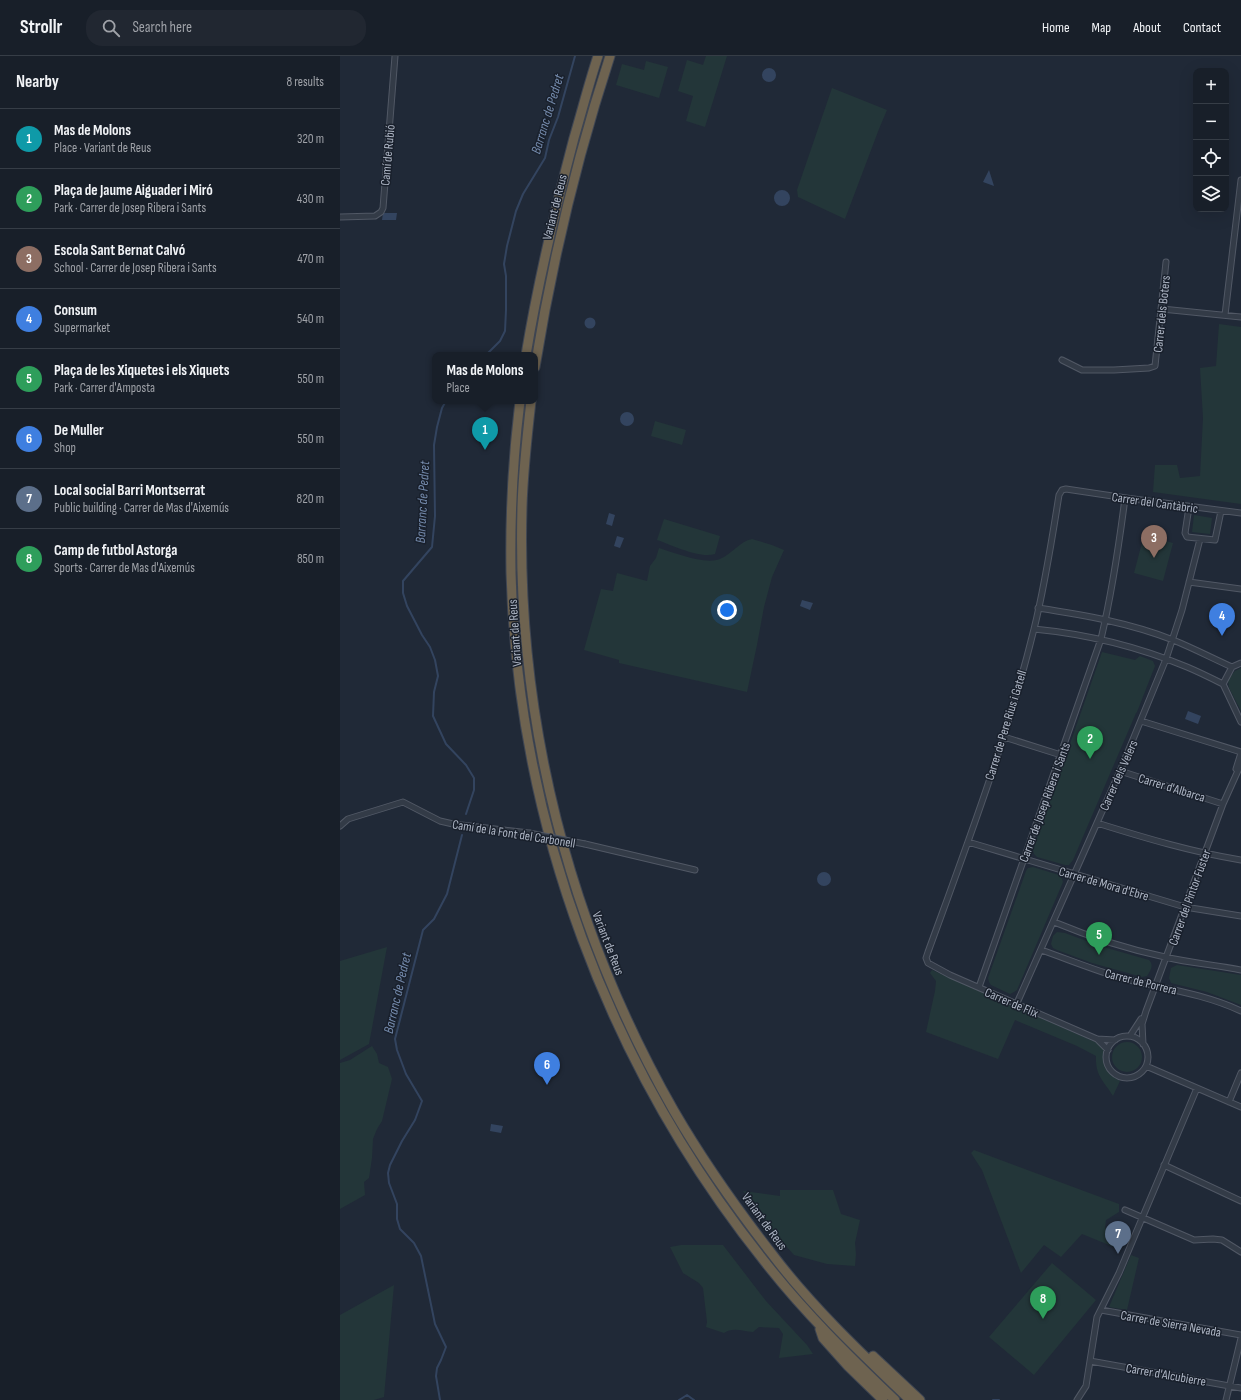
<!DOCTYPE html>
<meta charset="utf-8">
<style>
:root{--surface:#181f29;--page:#212731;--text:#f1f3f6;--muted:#9fa2a8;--line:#363d46;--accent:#7fa8f8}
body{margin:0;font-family:"Sofia Sans Condensed",sans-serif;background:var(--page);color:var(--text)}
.controls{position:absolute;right:12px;top:12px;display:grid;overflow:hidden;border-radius:8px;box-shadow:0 4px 16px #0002}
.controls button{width:36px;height:36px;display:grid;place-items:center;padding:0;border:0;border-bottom:1px solid var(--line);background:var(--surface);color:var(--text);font:20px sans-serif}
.you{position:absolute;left:387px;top:554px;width:14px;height:14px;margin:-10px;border:3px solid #fff;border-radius:50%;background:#1a73e8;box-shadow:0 0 0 6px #1a73e833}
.badge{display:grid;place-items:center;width:26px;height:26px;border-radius:50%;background:var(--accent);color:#fff;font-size:13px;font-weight:700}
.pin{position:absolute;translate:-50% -33px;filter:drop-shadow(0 1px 2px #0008)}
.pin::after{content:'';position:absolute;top:21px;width:14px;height:12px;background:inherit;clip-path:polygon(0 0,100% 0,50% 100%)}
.popup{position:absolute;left:92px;top:296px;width:106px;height:52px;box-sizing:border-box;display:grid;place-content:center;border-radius:8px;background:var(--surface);filter:drop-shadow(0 1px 3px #0005);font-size:13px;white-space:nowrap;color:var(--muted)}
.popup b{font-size:15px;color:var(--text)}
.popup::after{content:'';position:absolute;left:50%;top:100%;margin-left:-8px;border:8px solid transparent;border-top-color:var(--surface)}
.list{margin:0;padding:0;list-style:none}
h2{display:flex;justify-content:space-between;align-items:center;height:52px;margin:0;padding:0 16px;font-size:17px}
h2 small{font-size:13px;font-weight:400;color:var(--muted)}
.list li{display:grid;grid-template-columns:26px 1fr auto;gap:12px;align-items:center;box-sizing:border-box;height:60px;padding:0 16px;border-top:1px solid var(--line)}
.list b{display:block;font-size:15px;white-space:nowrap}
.list p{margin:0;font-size:13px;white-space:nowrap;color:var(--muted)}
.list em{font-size:13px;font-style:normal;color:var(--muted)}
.icon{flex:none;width:22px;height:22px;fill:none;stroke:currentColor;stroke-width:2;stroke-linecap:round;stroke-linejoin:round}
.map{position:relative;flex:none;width:901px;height:1344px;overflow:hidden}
header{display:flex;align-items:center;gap:24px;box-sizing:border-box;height:56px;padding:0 20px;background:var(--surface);border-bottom:1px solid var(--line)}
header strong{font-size:19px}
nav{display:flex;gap:22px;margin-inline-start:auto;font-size:14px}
.search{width:280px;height:36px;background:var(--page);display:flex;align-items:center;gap:10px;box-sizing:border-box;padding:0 14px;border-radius:16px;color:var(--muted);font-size:15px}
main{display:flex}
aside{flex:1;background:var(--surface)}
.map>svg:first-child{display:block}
</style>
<header>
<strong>Strollr</strong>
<div class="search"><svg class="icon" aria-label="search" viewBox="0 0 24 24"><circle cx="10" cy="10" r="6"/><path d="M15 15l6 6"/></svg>Search here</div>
<nav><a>Home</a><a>Map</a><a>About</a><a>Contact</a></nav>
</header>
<main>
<aside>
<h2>Nearby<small>8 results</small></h2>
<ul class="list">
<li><span class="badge" style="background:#0f9aa8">1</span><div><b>Mas de Molons</b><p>Place · Variant de Reus</p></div><em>320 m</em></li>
<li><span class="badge" style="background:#2e9e5b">2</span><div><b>Plaça de Jaume Aiguader i Miró</b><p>Park · Carrer de Josep Ribera i Sants</p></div><em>430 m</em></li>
<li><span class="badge" style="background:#8d6e63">3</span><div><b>Escola Sant Bernat Calvó</b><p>School · Carrer de Josep Ribera i Sants</p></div><em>470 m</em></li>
<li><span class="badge" style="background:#3f7fe0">4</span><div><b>Consum</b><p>Supermarket</p></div><em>540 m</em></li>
<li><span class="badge" style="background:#2e9e5b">5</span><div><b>Plaça de les Xiquetes i els Xiquets</b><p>Park · Carrer d'Amposta</p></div><em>550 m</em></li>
<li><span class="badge" style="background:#3f7fe0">6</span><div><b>De Muller</b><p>Shop</p></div><em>550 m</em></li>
<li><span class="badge" style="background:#5c6f8a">7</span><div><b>Local social Barri Montserrat</b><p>Public building · Carrer de Mas d'Aixemús</p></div><em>820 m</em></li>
<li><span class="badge" style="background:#2e9e5b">8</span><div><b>Camp de futbol Astorga</b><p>Sports · Carrer de Mas d'Aixemús</p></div><em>850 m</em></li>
</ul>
</aside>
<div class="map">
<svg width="901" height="1344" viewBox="0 0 901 1344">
<rect width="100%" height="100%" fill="#202937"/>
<!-- green -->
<path fill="#233639" d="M366 0H387L365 71 346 65 353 40 338 35 347 4 363 9Z
M306 5 328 11 319 42 276 29 282 8 304 14Z
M492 32 547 54 539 73 505 163 458 141 457 134Z
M879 268 901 271V448L813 436 815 409H837L840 422 860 420 863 362 860 312 876 310Z
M315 365 346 374 342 389 311 380Z
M854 459 872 462 870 478 852 476Z
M324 463 380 480 375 498C360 503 332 489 317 484Z
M804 479 833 487 823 525 794 517Z
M412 483 432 489 444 494 432 521 424 551 417 589 407 636 279 607V604L244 594 261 533 273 535 277 517 307 525 310 510 316 502 319 492C335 497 365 509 380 503 392 498 400 485 412 483Z
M762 596 795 604 800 600 813 605 815 610 797 656 796 657 733 804 729 809H725L697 801 694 798 693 794Z
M901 612V655L889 632 888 623 895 615Z
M693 811 719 819 722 823 723 826 677 934 674 936 670 938 651 929 649 926 648 922 686 815 688 812Z
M717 876 725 877 760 890 809 904C814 909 811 914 807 920L802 921 752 907 717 894 713 892 711 888 713 880Z
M47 891 29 988 0 1004V905Z
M837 909 901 919V949L867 936 831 927 829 922 831 912Z
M592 914 762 989C764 994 764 997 764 1002 764 1013 771 1019 780 1025L773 1040C764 1025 755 1020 756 1000L737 990 675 964 658 1003 586 976 595 935 596 925 590 917Z
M772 1001a15 15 0 1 1 30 0a15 15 0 1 1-30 0Z
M32 990 37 998 39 1007 48 1011 52 1023 42 1065 37 1073 33 1083 32 1102 29 1122 24 1126 25 1139 0 1153V1007L10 1004Z
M634 1094 779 1148V1156L766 1164 765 1172 780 1179 774 1191 742 1178 721 1201 704 1189 681 1217 642 1114 631 1097Z
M440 1134H493L501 1158 520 1164 515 1187 516 1198 515 1210 487 1208 454 1199 428 1170 403 1135 440 1140Z
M341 1189H383L426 1245 467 1289 473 1298 439 1302 443 1278 439 1272 419 1271 413 1276C403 1275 392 1271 384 1277L366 1271 367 1266 363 1232 359 1227 343 1217 330 1191Z
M791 1199 799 1202 787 1254 769 1251Z
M712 1207 756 1244 694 1319 649 1281Z
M54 1229 44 1341 34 1344H0V1259Z"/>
<!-- water -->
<path fill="#33445f" d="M422 19a7 7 0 1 1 14 0a7 7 0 1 1-14 0Z
M649 114 654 130 643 126Z
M434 142a8 8 0 1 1 16 0a8 8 0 1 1-16 0Z
M43 157H57L56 164H42Z
M244.5 267a5.5 5.5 0 1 1 11 0a5.5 5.5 0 1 1-11 0Z
M280 363a7 7 0 1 1 14 0a7 7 0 1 1-14 0Z
M269 457 275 459 272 470 266 468Z
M277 480 284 482 280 492 274 490Z
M462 544 473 547 470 554 460 550Z
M848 655 861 660 858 668 845 663Z
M477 823a7 7 0 1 1 14 0a7 7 0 1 1-14 0Z
M151 1068 163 1070 161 1077 150 1075Z"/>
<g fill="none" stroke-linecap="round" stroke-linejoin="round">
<!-- stream -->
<path stroke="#33445f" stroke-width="2" d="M146 299 160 285 165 275 166 254V220L164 208 167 190 176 155 183 138 205 102 209 84 218 61 235 0
M106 345 102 352 97 371 94 389 95 460 92 491 63 525V537L67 550 82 579 90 591 95 604 98 620 94 636 93 660 106 688 126 709 134 722V734L126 758
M100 1344 96 1320 97 1312 101 1304 106 1291 95 1268 81 1200 74 1187 60 1173 57 1163V1148L49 1127 48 1117 50 1109 62 1085 75 1064 82 1045 66 1018 57 994 55 983 83 874 94 863 107 838 122 779
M339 1344 347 1339 354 1344
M653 1344H659"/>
<defs>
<path id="street" d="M0 161 35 160 41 156 43 152 55 0
M822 253 901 261
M885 259 901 124
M722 304 742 314H774L809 312 815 310 826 206
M849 451 845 477 847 481 875 484 881 455
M849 526 901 533
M698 552C744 559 790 567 833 584 853 592 872 602 892 611
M694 573C746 578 799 591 847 611 859 616 871 622 883 628
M901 607 892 611 883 628 901 666
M801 665 901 696
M664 681 721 699
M896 713 901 697
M780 715 883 748
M757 767C805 782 852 796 901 804
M0 770 8 763 63 746 100 765 113 768 189 777
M628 786 845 851 901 860
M245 788 355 814
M714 866C750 881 787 893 825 901 850 907 876 909 901 914
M701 894C736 906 770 921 807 928 839 935 871 941 901 955
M639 931 761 583C772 536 779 489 785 442
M677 947 780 715 826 603 842 554 860 483
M790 980 801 963
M766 1001a21 21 0 1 1 42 0a21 21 0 1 1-42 0Z
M757 983 768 994
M775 984 757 983 610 919 588 907 586 902 588 896C627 789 667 683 694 573 705 529 712 483 719 439L722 434 726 433 786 442 901 457
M803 988 802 968 806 955 883 748 901 708
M806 1010 901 1051
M889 1046 901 1017
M824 1109 901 1145
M785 1154 854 1184 873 1183 882 1184 901 1196
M761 1254 901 1279
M750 1305 901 1332
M737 1344 746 1330 757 1261 779 1217 857 1032
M886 1344 901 1282"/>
<path id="highway" d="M186 299C198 226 215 154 234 82 242 55 249 27 258 0
M195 311C212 206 237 101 270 0
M180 345C173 402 170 460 171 517 178 768 269 1011 425 1206 464 1256 509 1300 555 1344
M191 345C187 380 183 415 182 451 176 663 229 871 334 1055 363 1105 397 1153 432 1198 472 1251 522 1298 570 1344
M480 1273 483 1282 508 1310 543 1344
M533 1300 580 1344"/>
</defs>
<!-- street casing -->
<use href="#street" stroke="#515865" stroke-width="7"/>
<!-- highway casing -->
<use href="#highway" stroke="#3e4552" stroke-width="11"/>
<!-- street -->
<use href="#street" stroke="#333b47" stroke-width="5"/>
<!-- highway -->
<use href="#highway" stroke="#6e6350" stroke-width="9"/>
<defs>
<path id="street-bridge" d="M189 777 245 788"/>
</defs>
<!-- street-bridge casing -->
<use href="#street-bridge" stroke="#515865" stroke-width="7" stroke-linecap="butt"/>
<!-- street-bridge -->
<use href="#street-bridge" stroke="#333b47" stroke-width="5"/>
</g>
<g text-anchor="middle" stroke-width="3" stroke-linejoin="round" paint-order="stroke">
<!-- street labels -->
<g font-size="13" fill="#adb5c4" stroke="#19202c">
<text transform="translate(47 99) rotate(-85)" y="5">Camí de Rubió</text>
<text transform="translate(214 151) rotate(-76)" y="5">Variant de Reus</text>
<text transform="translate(821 258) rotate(-84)" y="5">Carrer dels Boters</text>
<text transform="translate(815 446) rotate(8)" y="5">Carrer del Cantàbric</text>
<text transform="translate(174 577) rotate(-94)" y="5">Variant de Reus</text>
<text transform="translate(665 669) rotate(-73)" y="5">Carrer de Pere Rius i Gatell</text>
<text transform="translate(778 719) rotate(-66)" y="5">Carrer dels Velers</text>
<text transform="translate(832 731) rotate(17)" y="5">Carrer d'Albarca</text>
<text transform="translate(704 746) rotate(-70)" y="5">Carrer de Josep Ribera i Sants</text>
<text transform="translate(174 777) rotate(9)" y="5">Camí de la Font del Carbonell</text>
<text transform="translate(764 827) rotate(16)" y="5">Carrer de Mora d'Ebre</text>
<text transform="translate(849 841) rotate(-70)" y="5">Carrer del Pintor Fuster</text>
<text transform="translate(269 887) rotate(69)" y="5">Variant de Reus</text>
<text transform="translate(801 925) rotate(14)" y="5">Carrer de Porrera</text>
<text transform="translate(672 946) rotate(23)" y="5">Carrer de Flix</text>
<text transform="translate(425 1165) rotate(54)" y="5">Variant de Reus</text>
<text transform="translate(831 1267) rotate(10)" y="5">Carrer de Sierra Nevada</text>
<text transform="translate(826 1318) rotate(10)" y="5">Carrer d'Alcubierre</text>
</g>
<!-- water labels -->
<g font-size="14" font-style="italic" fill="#758bad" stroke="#19202c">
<text transform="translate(207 58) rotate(-73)" y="5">Barranc de Pedret</text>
<text transform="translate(82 446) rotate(-87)" y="5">Barranc de Pedret</text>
<text transform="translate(57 937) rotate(-77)" y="5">Barranc de Pedret</text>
</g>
</g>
</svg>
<div class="controls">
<button>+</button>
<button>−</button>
<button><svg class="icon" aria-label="locate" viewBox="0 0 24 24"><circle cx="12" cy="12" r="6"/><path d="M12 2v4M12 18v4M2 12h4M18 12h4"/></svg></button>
<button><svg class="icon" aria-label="layers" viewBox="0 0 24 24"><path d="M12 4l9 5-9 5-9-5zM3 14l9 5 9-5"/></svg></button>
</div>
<div class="you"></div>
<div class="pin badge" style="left:145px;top:394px;background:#0f9aa8">1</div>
<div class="popup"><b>Mas de Molons</b>Place</div>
<div class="pin badge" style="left:750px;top:703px;background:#2e9e5b">2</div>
<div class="pin badge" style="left:814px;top:502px;background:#8d6e63">3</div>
<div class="pin badge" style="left:882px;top:580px;background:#3f7fe0">4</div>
<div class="pin badge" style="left:759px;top:899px;background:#2e9e5b">5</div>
<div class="pin badge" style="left:207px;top:1029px;background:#3f7fe0">6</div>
<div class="pin badge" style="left:778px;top:1198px;background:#5c6f8a">7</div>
<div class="pin badge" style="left:703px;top:1263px;background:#2e9e5b">8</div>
</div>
</main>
